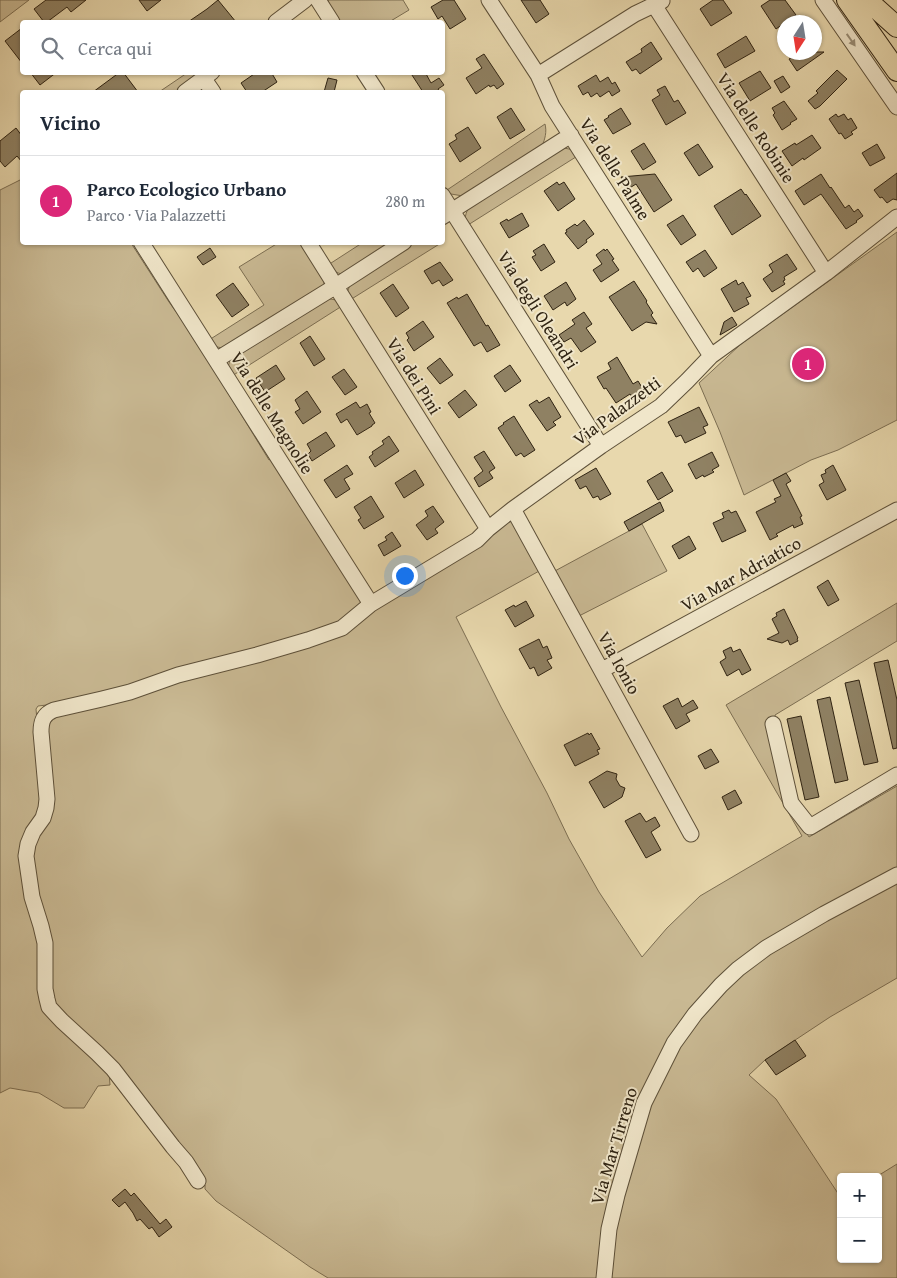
<!DOCTYPE html>
<html lang="it">
<meta charset="utf-8">
<style>
:root{--surface:#fff;--page:#f2f2f3;--text:#1f2937;--muted:#747a83;--line:#e0e1e3;--accent:#db2777}
body{margin:0;font-family:"Gentium Book Plus",serif;background:var(--page);color:var(--text)}
.controls{position:absolute;right:15px;bottom:15px;display:grid;overflow:hidden;border-radius:5px;box-shadow:0 1px 4px #0004}
.controls button{width:45px;height:45px;display:grid;place-items:center;padding:0;border:0;border-bottom:1px solid var(--line);background:var(--surface);color:var(--text);font:25px sans-serif}
.compass{position:absolute;left:777px;top:15px;width:45px;height:45px;border-radius:50%;background:var(--surface);box-shadow:0 1px 4px #0004;rotate:192deg}
.you{position:absolute;left:404px;top:575px;width:18px;height:18px;margin:-12px;border:4px solid #fff;border-radius:50%;background:#1a73e8;box-shadow:0 0 0 8px #1a73e833}
.badge{display:grid;place-items:center;width:32px;height:32px;border-radius:50%;background:var(--accent);color:#fff;font-size:16px;font-weight:700}
.pin{position:absolute;translate:-50% -50%;border:2px solid #fff;box-shadow:0 1px 5px #0006}
.list{margin:0;padding:0;list-style:none}
h2{display:flex;justify-content:space-between;align-items:center;height:65px;margin:0;padding:0 20px;font-size:21px}
h2 small{font-size:16px;font-weight:400;color:var(--muted)}
.list li{display:grid;grid-template-columns:32px 1fr auto;gap:15px;align-items:center;box-sizing:border-box;height:90px;padding:0 20px;border-top:1px solid var(--line)}
.list b{display:block;font-size:19px;white-space:nowrap}
.list p{margin:0;font-size:16px;white-space:nowrap;color:var(--muted)}
.list em{font-size:16px;font-style:normal;color:var(--muted)}
.icon{flex:none;width:28px;height:28px;fill:none;stroke:currentColor;stroke-width:2;stroke-linecap:round;stroke-linejoin:round}
.map{position:relative;flex:none;width:897px;height:1278px;overflow:hidden}
.search{position:absolute;background:var(--surface);box-shadow:0 1px 4px #0004;left:20px;top:20px;width:425px;height:55px;display:flex;align-items:center;gap:12px;box-sizing:border-box;padding:0 18px;border-radius:5px;color:var(--muted);font-size:19px}
.panel{position:absolute;background:var(--surface);box-shadow:0 1px 4px #0004;left:20px;top:90px;width:425px;height:155px;border-radius:5px}
.map>svg:first-child{display:block}
</style>
<div class="map">
<svg width="897" height="1278" viewBox="0 0 897 1278">
<rect width="100%" height="100%" fill="#e8d8ad"/>
<filter id="stains"><feTurbulence type="fractalNoise" baseFrequency=".004" numOctaves="4"/><feColorMatrix values="0 0 0 0 .2 0 0 0 0 .09 0 0 0 0 .02 0 0 0 .5 -.17"/></filter>
<radialGradient id="worn" r=".72"><stop offset=".6" stop-color="#630" stop-opacity="0"/><stop offset="1" stop-color="#630" stop-opacity=".3"/></radialGradient>
<!-- green -->
<path fill="#c9b993" stroke="#7c6e52" d="M0 0H29L0 22Z
M328 0H403L409 10 389 22H339L330 7Z
M187 73H204L176 92H159Z
M545 124C547 132 545 139 542 146L463 196 451 194 447 190Z
M564 148 574 150 579 155 468 225C463 219 466 213 469 207Z
M22 179V242L131 243 169 302 190 331 269 460 272 458 361 598V604L351 614 343 617 339 625 139 685 55 704 38 706 36 709 43 788 40 812 22 842 37 922 43 994 109 1072 110 1085 98 1086 84 1108H64L39 1093 10 1088 0 1093V190Z
M897 232V420L838 450 811 460 744 495 720 432 699 383 741 344Z
M278 243H300C306 251 325 272 324 282 324 286 320 289 318 293L222 348 213 346 209 340 264 305 239 267Z
M362 243H393L344 274C337 274 332 270 328 265Z
M413 243H441L350 300 347 293 351 282Z
M325 298 336 300 342 306 232 376 228 368 230 359Z
M514 518 541 570 456 617 501 707 547 793 569 839 599 892 642 957 667 928 700 896 802 836 726 705 897 603V641L775 715 787 803 809 837 897 786V869L756 949 661 1058 600 1278H328L310 1267 216 1201 205 1189V1185L200 1176 52 1003 32 846 43 825 44 734 53 716 317 642 470 551Z
M642 524 667 571 577 617 553 572Z
M897 878V978L830 1017 765 1060 749 1075 776 1099 841 1198V1259H878V1177H876L897 1164V1278H608L611 1243 648 1106 680 1043 704 1012 762 956Z"/>
<!-- building -->
<path fill="#8f8163" stroke="#2f2312" d="M46 0H86L71 12 67 7 47 22H44L34 9Z
M139 0H161L147 11Z
M218 0 236 22H188L207 9Z
M443 0H454L466 19 450 29 442 16 438 19 431 7Z
M521 0H540L549 14 536 23Z
M713 0H723L732 13 711 26 700 9Z
M770 0H785L796 15 776 29 761 6Z
M22 28V63L5 41Z
M746 36 755 51 725 68 717 54Z
M651 42 662 59 640 74 636 69 632 71 626 62 642 52 641 49Z
M791 52H824L797 71 789 59 794 56Z
M484 54 504 84 497 89 494 85 490 87 489 85 476 94 466 78 482 68 476 59Z
M837 70 847 79 820 106 815 109 808 101 818 93 816 91Z
M760 71 771 88 750 101 739 83Z
M30 72H57L40 85Z
M120 72H123L138 92H93Z
M257 72H271L277 82 262 92H247L241 83Z
M410 72H425L431 83 439 78 444 85 438 89 440 92H423Z
M596 75 600 82 608 77 612 84 615 82 620 91 612 96 609 91 600 97 597 93 591 97 588 92 583 95 578 86Z
M783 76 790 87 781 93 774 81Z
M328 78 337 80 334 92H324Z
M665 86 674 102 678 100 686 113 666 125 652 100 660 95 657 90Z
M784 101 797 119 790 123 791 124 782 130 773 115 775 113 772 108Z
M511 108 525 130 510 139 497 117Z
M621 108 631 124 613 134 604 120 609 117 608 116Z
M836 114 838 117 844 114 848 120 851 118 857 128 851 132 853 134 845 139 841 133 839 134 829 119Z
M468 127 481 148 460 162 449 144 457 139 455 135Z
M16 128 22 136V162L17 156 5 167 0 161V141Z
M812 135 821 148 804 160 803 158 792 166 782 151 795 143 796 145Z
M644 143 656 162 643 170 631 151Z
M698 144 713 167 699 176 684 153Z
M877 144 885 158 870 166 862 153Z
M897 173V200L893 199 887 203 882 197 880 198 874 190Z
M655 174 672 200 654 212 636 184 628 189 621 177Z
M821 174 830 188 831 187 845 208 849 205 854 212 858 209 863 216 856 221 857 222 846 229 821 194 804 205 795 191Z
M557 182 559 185 564 182 575 199 558 211 544 191Z
M741 189 745 195 746 194 761 216 732 235 714 206Z
M522 213 529 226 509 238 500 223 507 219 508 221Z
M683 215 696 235 681 245 667 225Z
M584 220 594 234 586 240 587 242 578 249 565 233 567 232 566 230 575 224 577 226Z
M544 244 555 262 541 271 532 257 536 255 533 251Z
M210 248 216 257 203 265 197 257Z
M604 249 605 251 607 249 614 259 612 260 619 270 601 282 593 270 602 264 596 255Z
M705 250 717 268 704 277 698 268 693 272 686 262Z
M787 254 797 269 784 277 785 280 783 281 785 284 772 292 763 279 773 272 769 265Z
M440 262 453 280 443 286 439 280 432 284 424 271Z
M736 280 738 285 743 282 751 296 746 298 749 304 734 312 721 289Z
M634 281 647 301 646 302 653 313 651 315 657 324 646 322 632 331 609 297Z
M566 282 576 299 567 306 565 302 553 310 544 296Z
M233 283 249 305 232 317 216 295Z
M393 284 409 308 396 317 380 293Z
M467 294 486 326 488 325 500 345 487 352 481 342 474 346 447 303 457 297 458 299Z
M584 312 592 324 586 328 596 342 581 352 571 338 564 342 559 335 575 324 572 320Z
M732 317 737 325 720 335 724 322Z
M423 321 434 337 414 351 407 340 409 338 406 333Z
M310 336 325 359 314 366 300 343Z
M617 357 633 384 638 381 648 397 637 404 630 394 616 403 606 388 604 389 597 377 611 369 608 363Z
M440 358 453 375 440 384 427 368Z
M276 365 285 379 265 392 256 378Z
M510 365 521 381 505 392 494 376Z
M344 369 357 387 345 395 332 377Z
M465 390 477 405 459 418 448 403Z
M307 391 321 412 303 424 295 412 300 409 295 400Z
M549 397 561 417 553 422 556 425 547 431 529 405 537 400 539 403Z
M356 402 360 408 367 404 371 412 369 413 375 423 372 425V426L357 435 347 419 341 423 336 414Z
M699 407 708 425 703 427 706 433 685 443 681 435 676 437 668 422Z
M514 416 535 450 524 457 521 453 516 456 498 428 504 424 503 423Z
M326 432 335 446 312 461 308 454 311 451 307 444Z
M389 436 399 451 375 467 369 457 373 454 372 452 384 444 382 441Z
M484 451 495 468 489 472 493 478 479 487 474 478 483 471 474 457Z
M712 452 719 466 712 470 714 472 704 477 703 475 696 479 688 464Z
M347 465 353 474 344 479 350 489 336 498 324 480Z
M833 465 846 490 827 500 819 485 824 482 821 475 826 473 825 470Z
M596 468 611 494 600 500 598 496 593 498 586 486 580 489 575 480Z
M415 470 424 485 404 498 395 483Z
M662 472 673 491 658 500 647 481Z
M786 473 791 481 786 484 802 516 800 517 803 524 794 528 793 525 776 534 778 536 770 540 756 512 776 502 774 499 781 496 773 480Z
M371 496 384 517 364 529 358 520 361 518 354 507Z
M660 502 664 511 629 531 624 522Z
M433 506 444 522 435 529 438 533 427 540 416 525 428 516 425 511Z
M729 510 731 513 736 511 746 531 722 542 713 523 724 518 722 513Z
M392 532 401 546 384 556 378 545 387 540 385 537Z
M689 536 696 549 679 559 672 546Z
M828 580 839 600 828 606 817 587Z
M526 601 534 616 515 627 505 610 514 605 515 607Z
M784 609 798 638 797 639 798 641 790 645 788 640 782 643 767 639 779 633 772 619 777 616 776 613Z
M539 639 543 648 547 646 552 658 547 660 552 668 538 676 534 667 530 669 519 649Z
M731 647 733 652 740 649 751 670 742 675 739 669 727 676 720 662 726 658 723 651Z
M888 660 897 700V748L893 749 874 663Z
M859 680 878 762 864 765 845 683Z
M830 697 848 780 835 783 817 700Z
M678 698 682 707 693 700 698 708 686 714 690 721 676 729 663 706Z
M801 716 819 797 805 800 787 719Z
M588 733 589 735 591 733 600 749 597 750 599 754 575 766 564 745Z
M711 749 719 762 705 769 698 756Z
M607 771 617 774 616 779 620 786 625 788 622 797 604 808 589 782Z
M735 790 742 803 728 810 722 797Z
M640 813 646 822 655 817 660 826 651 832 661 850 646 858 625 821Z
M795 1040 806 1056 776 1075 765 1060Z
M125 1189 131 1196 134 1193 160 1224 166 1219 172 1227 159 1237 152 1227 149 1229 140 1219 137 1221 133 1213 125 1202 119 1207 112 1200Z"/>
<g fill="none" stroke-linecap="round" stroke-linejoin="round">
<defs>
<path id="minor" d="M318 0 332 22
M489 0 538 75 552 106 711 356
M823 0 897 107
M654 5 826 273
M276 22 305 0
M364 72 377 92
M538 75 635 14 662 1
M204 79 213 92
M185 92 212 72
M442 195 601 446
M442 217 571 135
M141 242 371 604
M308 242 488 529
M216 360 336 286 404 242
M513 509 691 834
M602 670 897 510
M773 724 791 803 810 827 897 775
M198 1181 186 1162 173 1147 113 1069 97 1053 62 1021 49 1007 47 999 45 989V943L41 926 32 897 26 856 28 844 33 832 43 818 46 808 47 799 41 732C41 722 43 714 54 710L102 699 130 692 178 675 257 655 308 640 342 628 371 604 477 540 488 529 513 509 601 446 661 406 687 381 711 356 826 273 897 217
M604 1278 609 1229 617 1195 644 1103 674 1043 695 1014 721 985 738 969 766 948 824 914 897 875"/>
<path id="major" d="M847 0 897 71
M867 0 897 27"/>
</defs>
<!-- minor casing -->
<use href="#minor" stroke="#5d5039" stroke-width="17"/>
<!-- major casing -->
<use href="#major" stroke="#2f2312" stroke-width="22"/>
<!-- minor -->
<use href="#minor" stroke="#f0e6ca" stroke-width="15"/>
<!-- major -->
<use href="#major" stroke="#e8d8ad" stroke-width="20"/>
</g>
<!-- one-way arrows -->
<defs><path id="oneway-solid" d="M-6-.8H1V-3.2L6.5 0L1 3.2V.8H-6Z" transform="scale(1.25)"/></defs>
<use fill="#998e77" href="#oneway-solid" transform="translate(851 40) rotate(55)"/>
<g text-anchor="middle" stroke-width="4" stroke-linejoin="round" paint-order="stroke">
<!-- street labels -->
<g font-size="18" fill="#2f2312" stroke="#f0e6ca">
<text transform="translate(756 128) rotate(57)" y="6">Via delle Robinie</text>
<text transform="translate(615 169) rotate(58)" y="6">Via delle Palme</text>
<text transform="translate(538 310) rotate(58)" y="6">Via degli Oleandri</text>
<text transform="translate(414 376) rotate(58)" y="6">Via dei Pini</text>
<text transform="translate(617 411) rotate(-36)" y="6">Via Palazzetti</text>
<text transform="translate(272 413) rotate(58)" y="6">Via delle Magnolie</text>
<text transform="translate(741 574) rotate(-29)" y="6">Via Mar Adriatico</text>
<text transform="translate(619 663) rotate(61)" y="6">Via Ionio</text>
<text transform="translate(614 1146) rotate(-73)" y="6">Via Mar Tirreno</text>
</g>
</g>
<rect width="100%" height="100%" filter="url(#stains)"/>
<rect width="100%" height="100%" fill="url(#worn)"/>
</svg>
<div class="controls">
<button>+</button>
<button>−</button>
</div>
<svg class="compass" viewBox="-18 -18 36 36"><path d="M0-13l5 13h-10z" fill="#e53935"/><path d="M0 13l5-13h-10z" fill="#747a83"/></svg>
<div class="you"></div>
<div class="pin badge" style="left:808px;top:364px">1</div>
<div class="search"><svg class="icon" aria-label="search" viewBox="0 0 24 24"><circle cx="10" cy="10" r="6"/><path d="M15 15l6 6"/></svg>Cerca qui</div>
<section class="panel">
<h2>Vicino<small></small></h2>
<ul class="list">
<li><span class="badge">1</span><div><b>Parco Ecologico Urbano</b><p>Parco · Via Palazzetti</p></div><em>280 m</em></li>
</ul>
</section>
</div>
